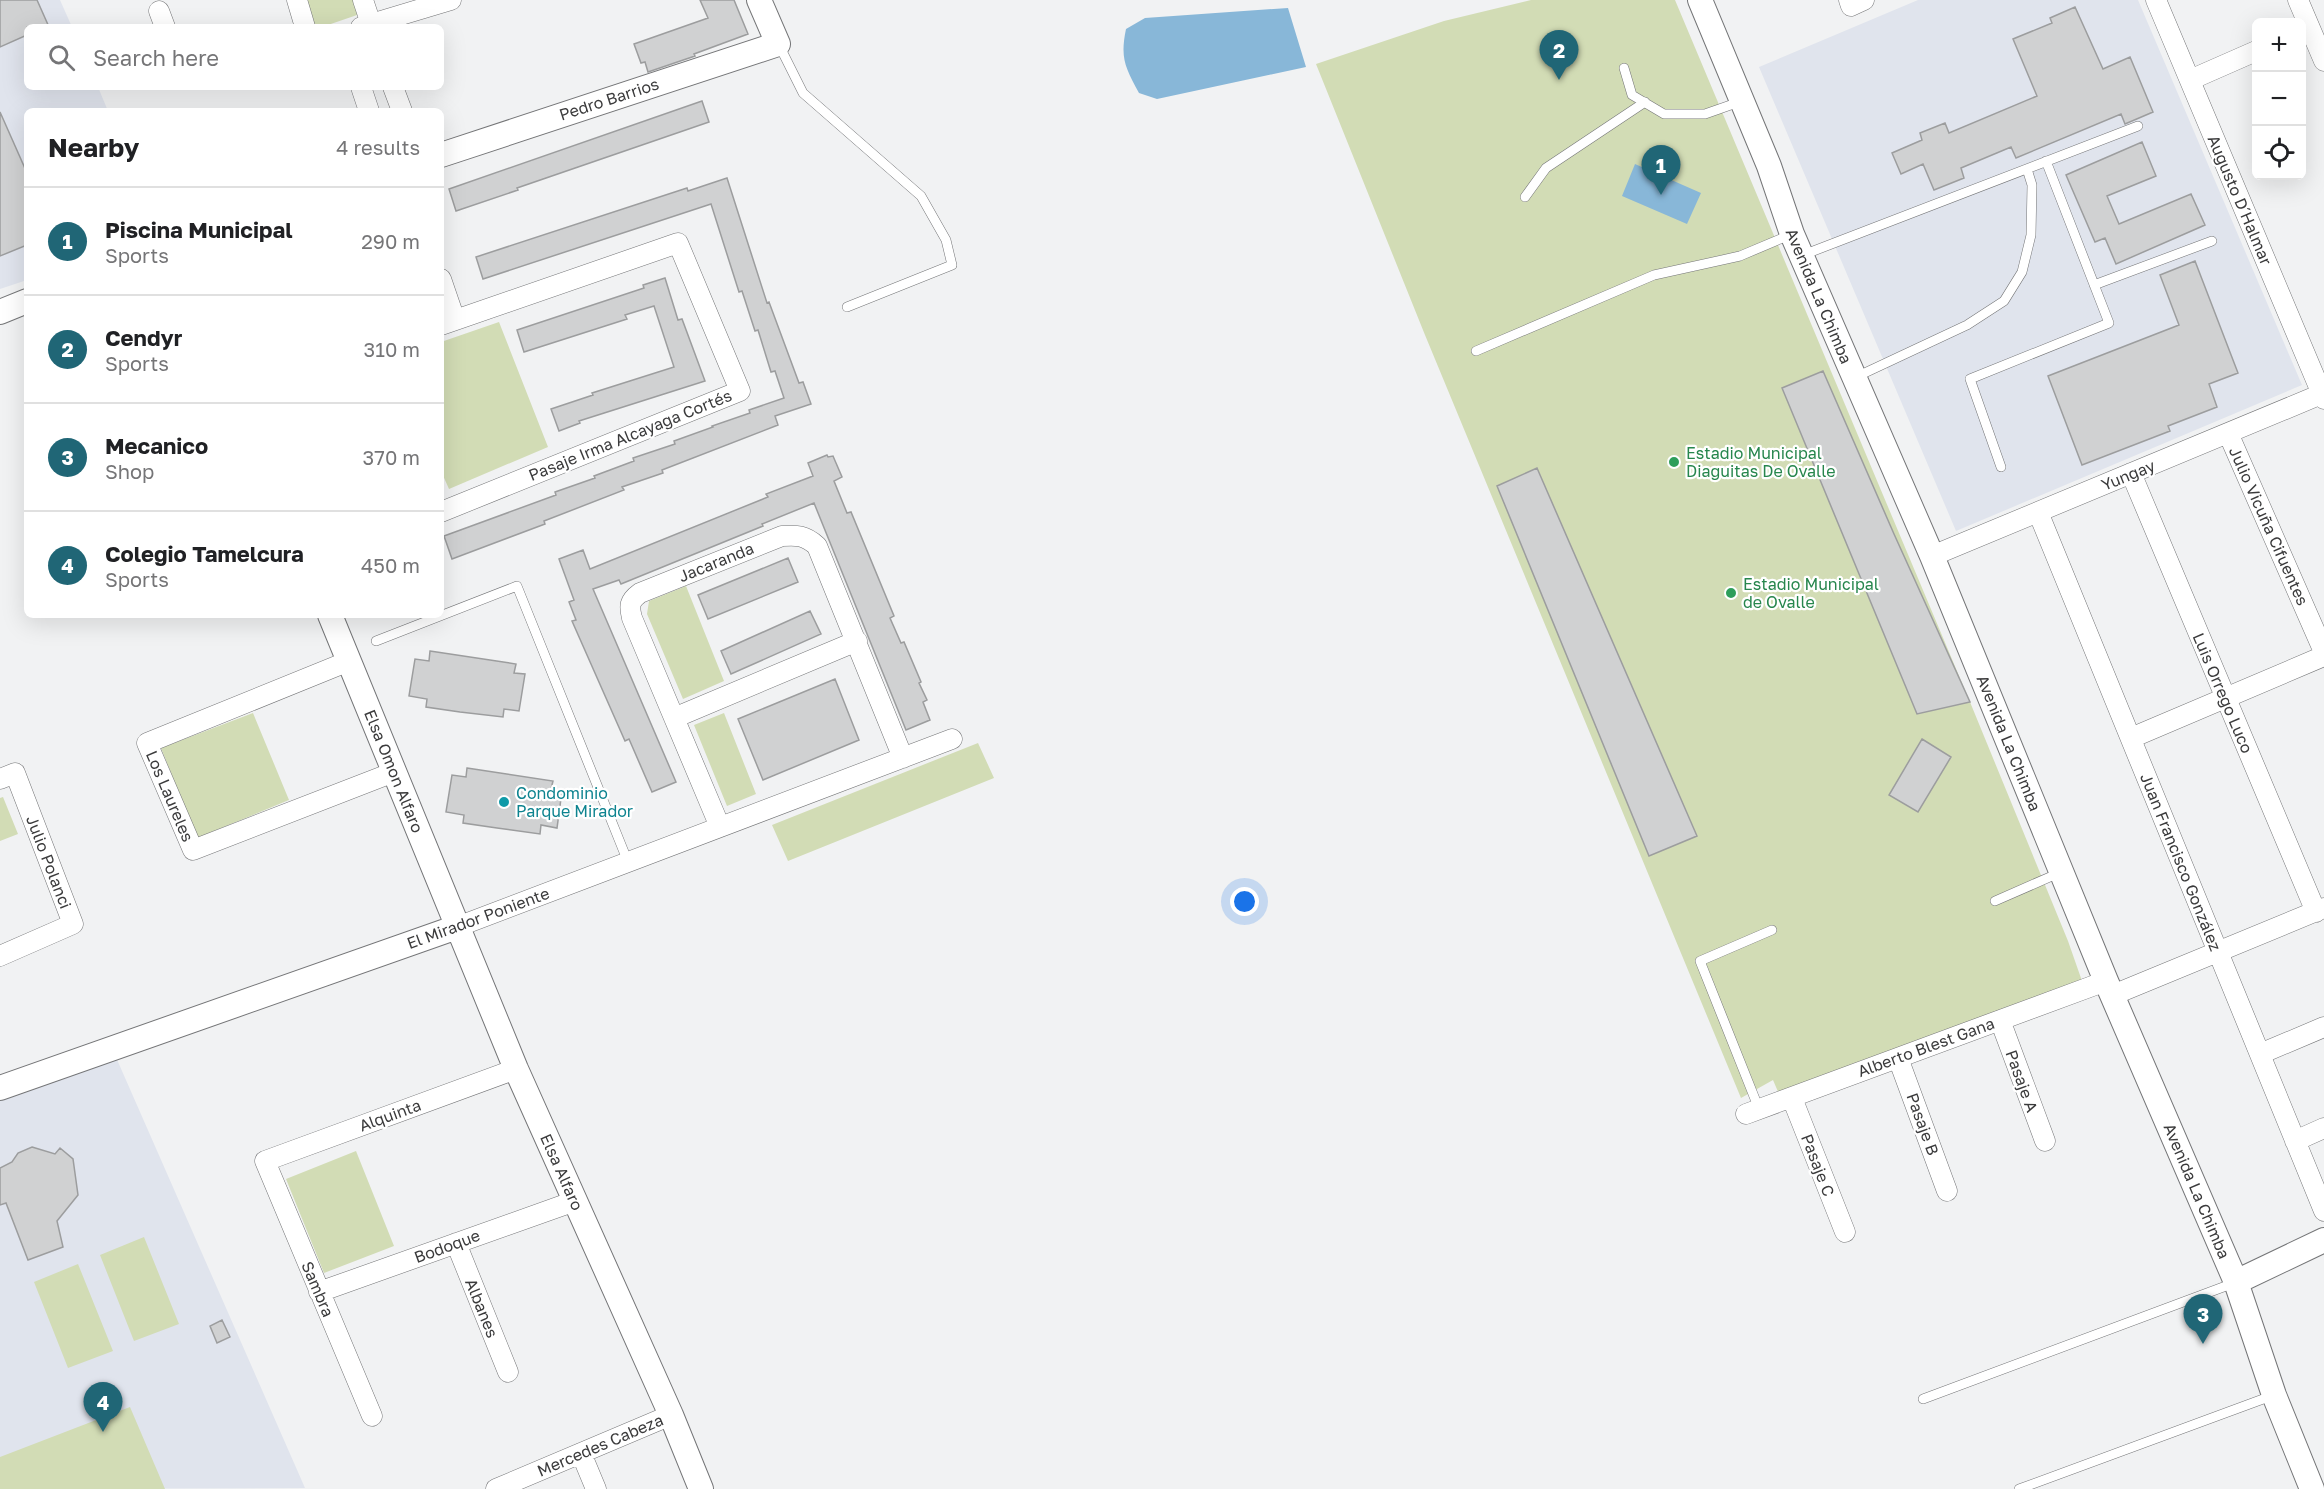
<!DOCTYPE html>
<meta charset="utf-8">
<style>
:root{--surface:#fff;--page:#f2f2f2;--text:#202124;--muted:#757577;--line:#e0e0e0;--accent:#206676}
body{margin:0;font-family:"Golos Text",sans-serif;background:var(--page);color:var(--text)}
.controls{position:absolute;right:18px;top:18px;display:grid;overflow:hidden;border-radius:9px;box-shadow:0 6px 24px #0002}
.controls button{width:54px;height:54px;display:grid;place-items:center;padding:0;border:0;border-bottom:2px solid var(--line);background:var(--surface);color:var(--text);font:30px sans-serif}
.you{position:absolute;left:1245px;top:902px;width:21px;height:21px;margin:-15px;border:4px solid #fff;border-radius:50%;background:#1a73e8;box-shadow:0 0 0 9px #1a73e833}
.badge{display:grid;place-items:center;width:39px;height:39px;border-radius:50%;background:var(--accent);color:#fff;font-size:20px;font-weight:700}
.pin{position:absolute;translate:-50% -50px;filter:drop-shadow(0 2px 3px #0008)}
.pin::after{content:'';position:absolute;top:32px;width:21px;height:18px;background:inherit;clip-path:polygon(0 0,100% 0,50% 100%)}
.list{margin:0;padding:0;list-style:none}
h2{display:flex;justify-content:space-between;align-items:center;height:78px;margin:0;padding:0 24px;font-size:26px}
h2 small{font-size:20px;font-weight:400;color:var(--muted)}
.list li{display:grid;grid-template-columns:39px 1fr auto;gap:18px;align-items:center;box-sizing:border-box;height:108px;padding:0 24px;border-top:2px solid var(--line)}
.list b{display:block;font-size:22px;white-space:nowrap}
.list p{margin:0;font-size:20px;white-space:nowrap;color:var(--muted)}
.list em{font-size:20px;font-style:normal;color:var(--muted)}
.icon{flex:none;width:33px;height:33px;fill:none;stroke:currentColor;stroke-width:2;stroke-linecap:round;stroke-linejoin:round}
.map{position:relative;flex:none;width:2324px;height:1489px;overflow:hidden}
.search{position:absolute;background:var(--surface);box-shadow:0 6px 24px #0002;left:24px;top:24px;width:420px;height:66px;display:flex;align-items:center;gap:15px;box-sizing:border-box;padding:0 21px;border-radius:9px;color:var(--muted);font-size:22px}
.panel{position:absolute;background:var(--surface);box-shadow:0 6px 24px #0002;left:24px;top:108px;width:420px;height:510px;border-radius:9px}
.map>svg:first-child{display:block}
</style>
<div class="map">
<svg width="2324" height="1489" viewBox="0 0 2324 1489">
<rect width="100%" height="100%" fill="#f1f2f3"/>
<!-- built -->
<path fill="#e0e4ed" d="M0 0H60L72 27H27V87H98L108 111H27V280L0 289Z
M1918 0H2138L2302 385 1956 531 1759 67Z
M115 1055 305 1488 0 1489V1100Z"/>
<!-- green -->
<path fill="#d2dcb5" d="M306 0H355L360 14 322 27H315Z
M1531 0H1675L1970 702 2068 941 2082 981 1779 1094 1773 1080 1741 1098 1425 335 1316 64 1444 21Z
M499 322 548 447 449 489 441 471V342Z
M686 586 724 681 683 699 647 614 649 601Z
M253 713 289 800 197 838 161 748Z
M724 713 756 794 727 806 694 725Z
M978 743 994 778 788 861 772 825Z
M3 797 18 834 0 841V798Z
M356 1151 394 1246 324 1273 286 1179Z
M144 1237 179 1324 134 1341 100 1255Z
M78 1264 113 1351 68 1368 34 1282Z
M130 1407 165 1489H0V1457Z"/>
<!-- water -->
<path fill="#88b7d8" d="M1288 8 1306 67 1157 99 1139 93C1125 67 1120 58 1126 29L1145 18Z
M1635 164 1701 193 1687 224 1622 196Z"/>
<!-- building -->
<path fill="#d0d1d2" stroke="#9c9d9e" stroke-width="1.5" d="M0 0H37L49 27H27V35L0 47Z
M700 0H734L748 34 694 54 695 56 648 72 645 62 641 63 634 44 708 18Z
M2075 7 2103 69 2130 57 2153 112 2125 124 2121 114 2016 158 2011 147 1961 168 1964 178 1934 190 1923 164 1901 174 1892 153 1922 140 1920 133 1945 123 1949 133 2037 96 2013 39 2052 23 2050 18Z
M702 101 709 122 517 188 518 190 456 211 449 189Z
M0 112 27 173V245L0 256Z
M2142 142 2156 176 2107 196 2119 224 2191 194 2205 225 2116 264 2105 238 2095 242 2066 175Z
M727 178 767 303 769 302 799 383 803 382 811 404 775 416 778 425 662 470 663 473 622 487 624 490 544 521 545 524 452 559 444 536 556 495 555 492 595 478 594 476 634 461 633 458 675 444 674 441 713 427 712 426 750 413 749 410 784 398 775 371 771 372 758 330 755 331 742 291 739 292 711 204 483 279 476 257 687 188 688 191Z
M2195 261 2238 373 2209 384 2217 407 2168 426 2170 431 2082 465 2048 376 2179 325 2160 275Z
M665 278 678 320 682 319 705 381 579 421 580 423 559 431 551 409 593 395 592 393 674 367 654 306 625 315 627 319 524 352 517 330 644 288 643 285Z
M1823 371 1894 534 1970 702 1917 714 1782 388Z
M827 455 828 457 833 456 842 477 834 481 847 513 851 512 894 616 890 618 901 643 904 642 921 682 919 683 927 700 923 702 930 720 906 730 814 503 762 524 763 526 621 584 619 580 593 589 676 782 652 792 629 739 625 741 572 621 576 620 569 602 574 600 559 559 583 550 590 569 768 497 766 494 813 476 808 463Z
M1537 468 1697 836 1649 856 1497 486Z
M788 558 798 582 708 619 698 595Z
M810 611 821 634 731 674 721 651Z
M430 651 516 664 514 673 525 674 519 711 504 709 503 717 460 712 426 707 427 699 409 696 415 659 429 661Z
M835 679 859 740 763 780 738 719Z
M1922 739 1951 757 1918 812 1889 795Z
M467 768 553 781 551 789 562 791 557 828 541 825 540 834 497 828 463 823 464 815 446 812 452 775 466 777Z
M32 1147 55 1154 60 1148 73 1159 78 1195 57 1221 63 1247 28 1260 6 1203 0 1205V1168L12 1162 18 1153Z
M222 1320 230 1337 217 1343 210 1326Z"/>
<g fill="none" stroke-linecap="round" stroke-linejoin="round">
<defs>
<path id="service" d="M779 45 803 93 921 196 946 240 952 265 847 307
M1624 68 1632 95 1664 114H1705L1742 101
M1525 197 1546 168 1645 102
M1803 255 2138 126
M2094 285 2212 241
M1476 351 1654 275 1740 256 1792 234
M1856 377 1967 325 2004 301 2022 272 2031 235 2032 185 2027 169
M2001 467 1970 379 2109 323 2046 161
M376 641 517 586 628 862
M1995 901 2059 873
M1759 1109 1700 961 1772 930
M1923 1399 2234 1283
M2019 1489 2274 1395"/>
<path id="minor" d="M297 0 305 27
M363 0 372 27
M1849 0 1851 6 1864 0
M2156 0 2324 399
M2298 0 2324 61
M159 11 165 27
M361 27 451 0
M2190 80 2256 51
M361 87 369 111
M393 87 402 111
M441 279 455 320
M441 325 678 243 740 391 441 512
M2228 433 2324 652
M2131 473 2316 912
M2038 512 2324 1211
M1932 556 2324 393
M349 661 147 743 193 850 394 772
M674 718 857 641
M2131 738 2324 656
M0 779 15 773 73 924 0 956
M720 827 632 618C629 606 629 601 640 593L782 536C797 535 805 535 817 546L903 758
M457 927 952 739
M2113 995 2324 908
M2000 1020 2045 1141
M2260 1054 2324 1027
M1898 1058 1947 1191
M1792 1098 1845 1232
M1746 1114 2106 981
M2295 1141 2324 1128
M456 1243 508 1372
M319 1292 575 1201
M372 1416 265 1161 516 1069
M581 1453 596 1489
M496 1489 671 1415"/>
<path id="tertiary" d="M1700 0 1769 166 1792 234 1932 556 2106 981 2236 1282 2274 1395 2312 1489
M441 155 778 44 759 0
M0 312 27 301
M330 615 516 1069 671 1415 701 1489
M0 1088 457 927
M2236 1282 2324 1240"/>
</defs>
<!-- service casing -->
<use href="#service" stroke="#747577" stroke-width="10"/>
<!-- minor casing -->
<use href="#minor" stroke="#747577" stroke-width="21"/>
<!-- tertiary casing -->
<use href="#tertiary" stroke="#747577" stroke-width="26"/>
<!-- service -->
<use href="#service" stroke="#fff" stroke-width="9"/>
<!-- minor -->
<use href="#minor" stroke="#fff" stroke-width="20"/>
<!-- tertiary -->
<use href="#tertiary" stroke="#fff" stroke-width="24"/>
</g>
<!-- markers -->
<g fill="#2e9e5b" stroke="#fff" stroke-width="2">
<circle cx="1674" cy="462" r="6"/>
<circle cx="1731" cy="593" r="6"/>
</g>
<circle fill="#0f9aa8" stroke="#fff" stroke-width="2" cx="504" cy="802" r="6"/>
<g text-anchor="middle" stroke-width="4.5" stroke-linejoin="round" paint-order="stroke">
<!-- street labels -->
<g font-size="16" fill="#3b3b3c" stroke="#fff">
<text transform="translate(609 99) rotate(-18)" y="6">Pedro Barrios</text>
<text transform="translate(2240 200) rotate(67)" y="6">Augusto D´Halmar</text>
<text transform="translate(1819 296) rotate(67)" y="6">Avenida La Chimba</text>
<text transform="translate(630 435) rotate(-22)" y="6">Pasaje Irma Alcayaga Cortés</text>
<text transform="translate(2128 475) rotate(-22)" y="6">Yungay</text>
<text transform="translate(2269 526) rotate(66)" y="6">Julio Vicuña Cifuentes</text>
<text transform="translate(716 562) rotate(-22)" y="6">Jacaranda</text>
<text transform="translate(2223 693) rotate(67)" y="6">Luis Orrego Luco</text>
<text transform="translate(2009 743) rotate(68)" y="6">Avenida La Chimba</text>
<text transform="translate(394 771) rotate(68)" y="6">Elsa Omon Alfaro</text>
<text transform="translate(170 796) rotate(67)" y="6">Los Laureles</text>
<text transform="translate(49 862) rotate(69)" y="6">Julio Polanci</text>
<text transform="translate(2181 862) rotate(68)" y="6">Juan Francisco González</text>
<text transform="translate(478 918) rotate(-20)" y="6">El Mirador Poniente</text>
<text transform="translate(1926 1047) rotate(-20)" y="6">Alberto Blest Gana</text>
<text transform="translate(2022 1081) rotate(70)" y="6">Pasaje A</text>
<text transform="translate(390 1115) rotate(-20)" y="6">Alquinta</text>
<text transform="translate(1923 1124) rotate(70)" y="6">Pasaje B</text>
<text transform="translate(1818 1165) rotate(69)" y="6">Pasaje C</text>
<text transform="translate(562 1172) rotate(66)" y="6">Elsa Alfaro</text>
<text transform="translate(2197 1191) rotate(67)" y="6">Avenida La Chimba</text>
<text transform="translate(447 1246) rotate(-20)" y="6">Bodoque</text>
<text transform="translate(318 1289) rotate(67)" y="6">Sambra</text>
<text transform="translate(482 1308) rotate(68)" y="6">Albanes</text>
<text transform="translate(600 1445) rotate(-23)" y="6">Mercedes Cabeza</text>
</g>
<!-- leisure labels -->
<g font-size="16" fill="#27864d" stroke="#fff" text-anchor="start">
<text x="1686" y="459">Estadio Municipal<tspan x="1686" dy="18">Diaguitas De Ovalle</tspan></text>
<text x="1743" y="590">Estadio Municipal<tspan x="1743" dy="18">de Ovalle</tspan></text>
</g>
<!-- culture labels -->
<g font-size="16" fill="#0d838f" stroke="#fff" text-anchor="start">
<text x="516" y="799">Condominio<tspan x="516" dy="18">Parque Mirador</tspan></text>
</g>
</g>
</svg>
<div class="controls">
<button>+</button>
<button>−</button>
<button><svg class="icon" aria-label="locate" viewBox="0 0 24 24"><circle cx="12" cy="12" r="6"/><path d="M12 2v4M12 18v4M2 12h4M18 12h4"/></svg></button>
</div>
<div class="you"></div>
<div class="pin badge" style="left:1661px;top:195px">1</div>
<div class="pin badge" style="left:1559px;top:80px">2</div>
<div class="pin badge" style="left:2203px;top:1344px">3</div>
<div class="pin badge" style="left:103px;top:1432px">4</div>
<div class="search"><svg class="icon" aria-label="search" viewBox="0 0 24 24"><circle cx="10" cy="10" r="6"/><path d="M15 15l6 6"/></svg>Search here</div>
<section class="panel">
<h2>Nearby<small>4 results</small></h2>
<ul class="list">
<li><span class="badge">1</span><div><b>Piscina Municipal</b><p>Sports</p></div><em>290 m</em></li>
<li><span class="badge">2</span><div><b>Cendyr</b><p>Sports</p></div><em>310 m</em></li>
<li><span class="badge">3</span><div><b>Mecanico</b><p>Shop</p></div><em>370 m</em></li>
<li><span class="badge">4</span><div><b>Colegio Tamelcura</b><p>Sports</p></div><em>450 m</em></li>
</ul>
</section>
</div>
